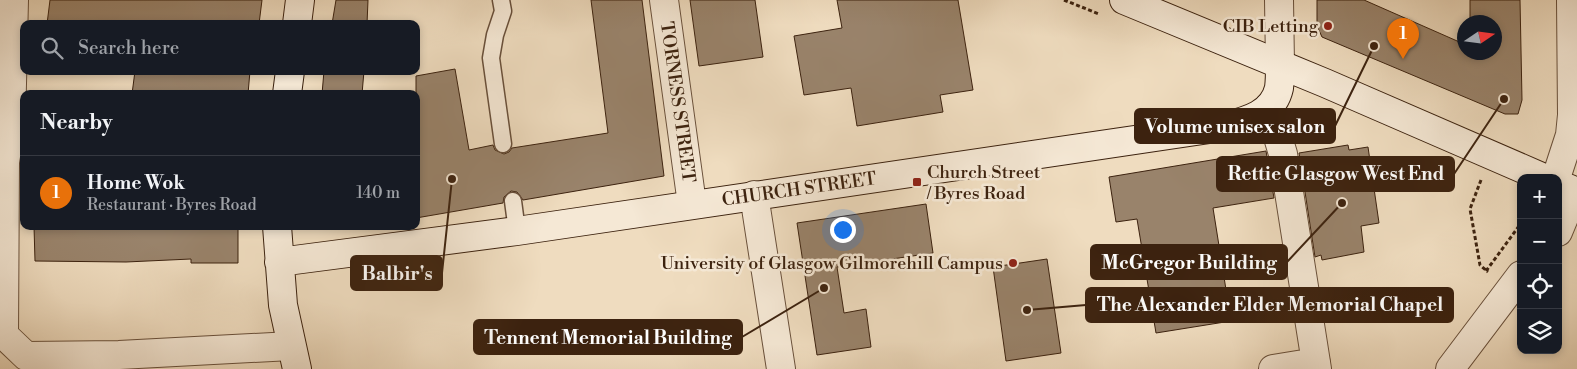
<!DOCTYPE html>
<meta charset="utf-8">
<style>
:root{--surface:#171b24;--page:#242831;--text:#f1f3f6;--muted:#9ea1a6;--line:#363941;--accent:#d93025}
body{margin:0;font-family:"Libre Bodoni",serif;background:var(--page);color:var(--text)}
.controls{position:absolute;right:15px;bottom:15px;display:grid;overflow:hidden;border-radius:10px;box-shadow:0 2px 8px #0003}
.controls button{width:45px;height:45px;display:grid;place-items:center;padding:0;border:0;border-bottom:1px solid var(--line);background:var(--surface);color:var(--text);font:25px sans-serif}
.compass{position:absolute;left:1457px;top:15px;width:45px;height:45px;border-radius:50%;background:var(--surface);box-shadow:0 2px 8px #0003;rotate:77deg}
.you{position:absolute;left:842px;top:229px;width:18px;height:18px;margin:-12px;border:4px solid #fff;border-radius:50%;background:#1a73e8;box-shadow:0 0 0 8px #1a73e833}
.badge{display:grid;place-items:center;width:32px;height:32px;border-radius:50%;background:var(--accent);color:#fff;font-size:16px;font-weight:700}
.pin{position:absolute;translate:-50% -41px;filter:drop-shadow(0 1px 2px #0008)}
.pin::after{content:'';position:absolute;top:26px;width:18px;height:15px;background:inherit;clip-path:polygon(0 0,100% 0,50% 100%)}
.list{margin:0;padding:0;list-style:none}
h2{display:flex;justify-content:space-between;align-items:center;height:65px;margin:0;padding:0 20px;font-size:21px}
h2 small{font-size:16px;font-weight:400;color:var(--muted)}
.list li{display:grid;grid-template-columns:32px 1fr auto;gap:15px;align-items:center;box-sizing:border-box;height:75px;padding:0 20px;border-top:1px solid var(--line)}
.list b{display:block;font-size:19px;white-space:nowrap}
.list p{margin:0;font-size:16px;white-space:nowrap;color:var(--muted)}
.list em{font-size:16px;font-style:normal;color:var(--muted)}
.icon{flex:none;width:28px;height:28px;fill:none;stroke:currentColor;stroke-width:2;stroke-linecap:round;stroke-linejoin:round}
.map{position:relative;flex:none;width:1577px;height:369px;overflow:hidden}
.search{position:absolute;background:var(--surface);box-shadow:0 2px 8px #0003;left:20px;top:20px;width:400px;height:55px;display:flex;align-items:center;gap:12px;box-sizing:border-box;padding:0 18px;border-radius:10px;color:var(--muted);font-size:19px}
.panel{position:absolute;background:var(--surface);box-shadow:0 2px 8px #0003;left:20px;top:90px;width:400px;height:140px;border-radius:10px}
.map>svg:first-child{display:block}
</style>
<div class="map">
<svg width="1577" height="369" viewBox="0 0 1577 369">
<rect width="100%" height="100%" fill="#efdcbf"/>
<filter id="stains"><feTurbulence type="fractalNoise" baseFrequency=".004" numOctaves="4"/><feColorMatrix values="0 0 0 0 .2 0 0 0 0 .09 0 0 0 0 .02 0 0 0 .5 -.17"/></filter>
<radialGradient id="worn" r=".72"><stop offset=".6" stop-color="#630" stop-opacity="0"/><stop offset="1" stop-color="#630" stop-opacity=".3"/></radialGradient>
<!-- building -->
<path fill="#99836b" stroke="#3c220f" d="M50 0H262L259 24H47Z
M336 0H368L367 24H332Z
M591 0H642L664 176 523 200 517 192 511 191 504 197 503 203 416 218V76L455 69 469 150 493 145 495 150 504 154 509 152 512 148 608 133Z
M690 0H755L763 57 699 66Z
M837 0H958L973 90 940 95 943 112 857 126 851 88 804 95 794 36 842 28Z
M1317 0H1364L1464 44V52H1494V22H1470V0H1520L1522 100 1518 114H1505L1322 37 1317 26Z
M135 71H250L248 94H132Z
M324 71H364L362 94H322Z
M1348 145 1349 150 1368 147 1379 223 1361 226 1364 252 1322 260 1321 255 1315 257 1299 153Z
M1266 151 1274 198 1213 208 1231 321 1156 333 1137 219 1116 222 1109 177Z
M926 204 933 253 837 267 844 313 866 309 871 347 817 355 797 223Z
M34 226H238V263H191V259L126 262 35 261Z
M1047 259 1061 353 1006 361 993 267Z"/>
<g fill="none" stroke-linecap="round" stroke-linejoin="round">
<defs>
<path id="lane" d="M501 0 503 11 495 35 491 58 503 144
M513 201 517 231"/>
<path id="street" d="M14 0 11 125 5 162 4 335 26 356 119 355 291 346
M664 0 692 204
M1279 0 1280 64
M1269 107 1283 154 1317 369
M1556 178 1570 135 1572 115 1571 0
M754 195 781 369
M1558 232 1575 191
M1273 369 1316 362
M1450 369 1521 275"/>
<path id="secondary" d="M1124 0 1325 83 1544 178
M297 24 300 0
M287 94 290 71
M1558 184 1577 192
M277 226 283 305 297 369
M279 262 517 231 1223 127C1246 121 1273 115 1279 88 1280 81 1280 72 1280 64"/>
</defs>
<!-- lane casing -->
<use href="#lane" stroke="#69503b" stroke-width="19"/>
<!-- street casing -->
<use href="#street" stroke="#69503b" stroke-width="30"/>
<!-- secondary casing -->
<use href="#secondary" stroke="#3c220f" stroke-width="30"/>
<!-- path -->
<path stroke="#3c220f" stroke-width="3" stroke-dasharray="4 2.5" stroke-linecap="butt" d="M1064 0 1099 14
M1481 180 1470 209 1480 265 1488 272
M1486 271 1519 226 1521 225"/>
<!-- lane -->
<use href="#lane" stroke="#f5e8d5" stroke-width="16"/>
<!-- street -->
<use href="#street" stroke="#f5e8d5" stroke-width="28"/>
<!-- secondary -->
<use href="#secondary" stroke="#f5e8d5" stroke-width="28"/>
</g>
<!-- markers -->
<g fill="#8f2418" stroke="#f5e8d5" stroke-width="2">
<circle cx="1328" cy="26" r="5"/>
<rect x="912" y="177" width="10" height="10" rx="2.5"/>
<circle cx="1013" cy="263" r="5"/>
</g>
<g text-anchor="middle" stroke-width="5" stroke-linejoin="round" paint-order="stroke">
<!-- poi labels -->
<g font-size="18" fill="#3c220f" stroke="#f5e8d5" text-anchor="end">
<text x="1318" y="32">CIB Letting</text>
<text x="927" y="178" text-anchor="start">Church Street<tspan x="927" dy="21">/ Byres Road</tspan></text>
<text x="1003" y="269">University of Glasgow Gilmorehill Campus</text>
</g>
<!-- street labels -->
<g font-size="18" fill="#3c220f" stroke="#f5e8d5">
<text transform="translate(678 102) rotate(82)" y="6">TORNESS STREET</text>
<text transform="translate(799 189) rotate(-8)" y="6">CHURCH STREET</text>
</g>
</g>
<!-- callouts -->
<path fill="none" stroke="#3c220f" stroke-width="2" d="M1374 46L1335 126M1504 99L1454 174M1342 203L1287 262M452 179L442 273M1027 310L1086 305M824 288L742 337"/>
<g fill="#3c220f" stroke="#f5e8d5" stroke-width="2">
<circle cx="1374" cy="46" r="5"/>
<circle cx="1504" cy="99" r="5"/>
<circle cx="1342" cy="203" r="5"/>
<circle cx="452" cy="179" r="5"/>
<circle cx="1027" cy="310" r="5"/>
<circle cx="824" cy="288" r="5"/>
</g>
<g fill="#3c220f" stroke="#3c220f" stroke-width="2">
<rect x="1135" y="109" width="200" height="34" rx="5"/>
<rect x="1217" y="157" width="237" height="34" rx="5"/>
<rect x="1091" y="245" width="196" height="34" rx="5"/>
<rect x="351" y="256" width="91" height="34" rx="5"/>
<rect x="1086" y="288" width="367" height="34" rx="5"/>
<rect x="474" y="320" width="268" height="34" rx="5"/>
</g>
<g font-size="19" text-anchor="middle" font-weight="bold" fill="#fff">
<text x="1235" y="133">Volume unisex salon</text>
<text x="1336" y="180">Rettie Glasgow West End</text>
<text x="1189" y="269">McGregor Building</text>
<text x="397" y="280">Balbir's</text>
<text x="1270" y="311">The Alexander Elder Memorial Chapel</text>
<text x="608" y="344">Tennent Memorial Building</text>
</g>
<rect width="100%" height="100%" filter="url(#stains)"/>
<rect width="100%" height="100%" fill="url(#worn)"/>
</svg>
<div class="controls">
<button>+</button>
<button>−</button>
<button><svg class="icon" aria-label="locate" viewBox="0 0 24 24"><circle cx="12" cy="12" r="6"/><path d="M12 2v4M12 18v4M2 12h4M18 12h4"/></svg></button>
<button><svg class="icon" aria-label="layers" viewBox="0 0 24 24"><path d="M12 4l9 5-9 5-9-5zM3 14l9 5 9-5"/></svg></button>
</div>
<svg class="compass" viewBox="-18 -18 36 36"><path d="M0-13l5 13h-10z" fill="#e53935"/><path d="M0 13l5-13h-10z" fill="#9ea1a6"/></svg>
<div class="you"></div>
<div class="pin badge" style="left:1403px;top:59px;background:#e8710a">1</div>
<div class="search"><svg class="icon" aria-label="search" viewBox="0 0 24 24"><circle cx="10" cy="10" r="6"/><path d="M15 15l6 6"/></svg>Search here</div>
<section class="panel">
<h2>Nearby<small></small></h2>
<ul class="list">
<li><span class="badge" style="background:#e8710a">1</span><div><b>Home Wok</b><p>Restaurant · Byres Road</p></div><em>140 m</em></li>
</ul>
</section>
</div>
